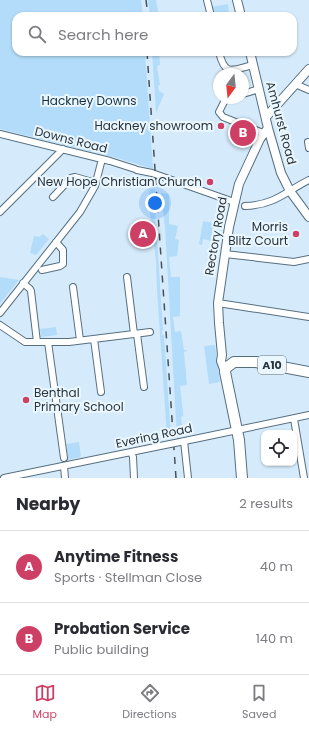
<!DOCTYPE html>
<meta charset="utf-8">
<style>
:root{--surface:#fff;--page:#f7f7f7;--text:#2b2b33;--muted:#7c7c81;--line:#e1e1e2;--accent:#ce3f65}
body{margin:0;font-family:Poppins,sans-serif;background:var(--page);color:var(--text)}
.controls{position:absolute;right:12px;bottom:12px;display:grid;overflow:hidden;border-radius:8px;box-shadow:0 1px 3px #0004}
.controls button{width:36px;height:36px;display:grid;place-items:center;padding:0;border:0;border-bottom:1px solid var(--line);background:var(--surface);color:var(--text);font:20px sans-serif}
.compass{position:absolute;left:213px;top:68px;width:36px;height:36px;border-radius:50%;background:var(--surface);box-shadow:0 1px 3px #0004;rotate:195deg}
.you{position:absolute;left:155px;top:203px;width:14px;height:14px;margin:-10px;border:3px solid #fff;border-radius:50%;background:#1a73e8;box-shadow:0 0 0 6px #1a73e833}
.badge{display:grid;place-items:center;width:26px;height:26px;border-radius:50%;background:var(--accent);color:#fff;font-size:13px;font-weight:700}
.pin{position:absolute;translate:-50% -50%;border:2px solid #fff;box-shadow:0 1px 4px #0006}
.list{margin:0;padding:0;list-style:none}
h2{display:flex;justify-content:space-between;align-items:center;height:52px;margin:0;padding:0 16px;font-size:17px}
h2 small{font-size:13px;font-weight:400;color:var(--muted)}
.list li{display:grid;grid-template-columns:26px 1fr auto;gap:12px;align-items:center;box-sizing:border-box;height:72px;padding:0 16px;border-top:1px solid var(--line)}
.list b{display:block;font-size:15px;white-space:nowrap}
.list p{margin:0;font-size:13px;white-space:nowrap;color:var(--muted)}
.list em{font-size:13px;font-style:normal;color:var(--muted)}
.icon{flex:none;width:22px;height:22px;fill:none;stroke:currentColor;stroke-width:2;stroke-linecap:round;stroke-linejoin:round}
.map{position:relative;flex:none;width:309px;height:478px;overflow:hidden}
.search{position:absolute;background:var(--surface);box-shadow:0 1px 3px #0004;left:12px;right:12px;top:12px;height:44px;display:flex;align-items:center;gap:10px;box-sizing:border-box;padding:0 14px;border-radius:12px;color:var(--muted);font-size:15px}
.sheet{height:196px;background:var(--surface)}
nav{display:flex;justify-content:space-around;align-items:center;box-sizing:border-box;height:56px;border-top:1px solid var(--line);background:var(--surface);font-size:11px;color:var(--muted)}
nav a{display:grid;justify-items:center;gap:2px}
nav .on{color:var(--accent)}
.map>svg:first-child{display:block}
</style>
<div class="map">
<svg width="309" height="478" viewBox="0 0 309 478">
<rect width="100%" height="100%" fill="#d5ebfb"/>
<!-- green -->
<path fill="#b2dcf9" d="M0 0H141L143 16H16V52H145L153 169 117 158 0 129Z
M148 0H156L159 16H150Z
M228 4 229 16H212L210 7Z
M152 52H159L160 65 157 66 160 85 158 86 159 91 164 94 156 113Z
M155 189 156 230 154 231 155 238H157L163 330 162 331V335H164L171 437H167L157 290 156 261 148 199 150 190Z
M161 193 169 194V224L178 226 175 239 179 240 177 256 169 257 171 277H180V316L173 317 175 332 181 331 184 350H187V351L184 352 187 385 180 386 183 412V416L181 417 183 434 177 436 165 228Z
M203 221 214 223 211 241 203 239 202 245 199 244Z
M43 234 49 239 36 255 30 253 34 236 39 237Z
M0 277 19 280 0 304Z
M56 327 57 335 41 337 40 329Z
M215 345 220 382 209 384 204 346Z
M79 442 81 457 68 460 66 444Z"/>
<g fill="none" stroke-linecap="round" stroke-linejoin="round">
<defs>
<path id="minor" d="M207 0 211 16
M219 52C225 77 232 70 253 65
M295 84 309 90
M243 94 259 89
M229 98 224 102 219 112 223 117 263 133
M0 134 110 161 135 169
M308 142 309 148
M137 170 152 173 234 202
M53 197 71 178 75 177 96 183
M245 206C275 205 285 192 309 180
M0 212 63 149
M225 254 294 262 309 259
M42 270 60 266 63 264V250L56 242
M127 277 134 334
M23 283 30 289 31 291 37 342
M73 287 80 340
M218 303 309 317
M0 313 80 212 95 186 102 159
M0 325 25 342H69L150 332
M137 334 144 387
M94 339 101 392
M48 342 64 458
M294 419 304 478
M184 441 188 478
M180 442 309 415
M131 452 133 457 134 478
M64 466 65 478
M4 478 170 444"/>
<path id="tertiary" d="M237 0 241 16
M250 52 268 128 281 173 290 191 309 217
M266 117 309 69
M225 372 221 361 222 355 219 323 218 303 229 227 239 184 260 139 268 128"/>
<path id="trunk" d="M242 478 239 440 225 372 226 368 234 362H256L309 372"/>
</defs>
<!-- minor casing -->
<use href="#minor" stroke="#566f80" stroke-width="8"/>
<!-- tertiary casing -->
<use href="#tertiary" stroke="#566f80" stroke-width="10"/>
<!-- trunk casing -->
<use href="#trunk" stroke="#566f80" stroke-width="12"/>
<!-- minor -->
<use href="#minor" stroke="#fff" stroke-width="6"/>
<!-- tertiary -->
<use href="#tertiary" stroke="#fff" stroke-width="8"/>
<!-- trunk -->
<use href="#trunk" stroke="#fff" stroke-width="10"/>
<!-- rail -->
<path stroke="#44515a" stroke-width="1.5" stroke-dasharray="7 7" stroke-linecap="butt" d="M146 0 148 16
M147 52 176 478"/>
<defs>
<path id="minor-bridge" d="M170 444 180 442"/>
</defs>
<!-- minor-bridge casing -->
<use href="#minor-bridge" stroke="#566f80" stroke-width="8" stroke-linecap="butt"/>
<!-- minor-bridge -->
<use href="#minor-bridge" stroke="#fff" stroke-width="6"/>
</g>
<!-- markers -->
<g fill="#ce3f65" stroke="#ebf7ff" stroke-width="1.5">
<circle cx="221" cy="126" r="4"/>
<circle cx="210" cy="182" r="4"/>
<circle cx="296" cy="234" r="4"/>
<circle cx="26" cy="400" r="4"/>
</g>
<g text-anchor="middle" stroke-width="4" stroke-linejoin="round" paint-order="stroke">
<!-- shield labels -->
<rect fill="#ebf7ff" stroke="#626e76" stroke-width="1" x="258" y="356" width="28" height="18" rx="3"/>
<g font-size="11" font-weight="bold" fill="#28333b">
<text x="272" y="369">A10</text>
</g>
<!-- park labels -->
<g font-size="12" fill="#143142" stroke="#ebf7ff">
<text x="89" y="105">Hackney Downs</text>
</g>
<!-- street labels -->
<g font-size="12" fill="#28333b" stroke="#ebf7ff">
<text transform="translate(281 123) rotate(75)" y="4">Amhurst Road</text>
<text transform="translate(71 140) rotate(14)" y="4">Downs Road</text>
<text transform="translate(216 236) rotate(-80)" y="4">Rectory Road</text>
<text transform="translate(154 436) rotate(-12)" y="4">Evering Road</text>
</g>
<!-- poi labels -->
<g font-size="12" fill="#28333b" stroke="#ebf7ff" text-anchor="end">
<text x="213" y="130">Hackney showroom</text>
<text x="202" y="186">New Hope Christian Church</text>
<text x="288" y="231">Morris<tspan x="288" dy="14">Blitz Court</tspan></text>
<text x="34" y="397" text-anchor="start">Benthal<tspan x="34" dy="14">Primary School</tspan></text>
</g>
</g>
</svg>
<div class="controls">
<button><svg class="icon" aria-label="locate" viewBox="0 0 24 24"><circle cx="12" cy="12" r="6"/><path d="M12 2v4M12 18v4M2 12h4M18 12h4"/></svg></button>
</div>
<svg class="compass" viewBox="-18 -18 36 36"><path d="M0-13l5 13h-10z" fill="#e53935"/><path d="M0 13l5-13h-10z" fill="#7c7c81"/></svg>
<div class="you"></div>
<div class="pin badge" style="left:143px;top:234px">A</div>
<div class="pin badge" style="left:243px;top:133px">B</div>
<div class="search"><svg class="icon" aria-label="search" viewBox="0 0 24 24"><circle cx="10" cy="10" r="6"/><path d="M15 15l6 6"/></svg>Search here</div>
</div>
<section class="sheet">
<h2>Nearby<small>2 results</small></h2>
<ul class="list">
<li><span class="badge">A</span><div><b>Anytime Fitness</b><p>Sports · Stellman Close</p></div><em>40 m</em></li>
<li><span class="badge">B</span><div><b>Probation Service</b><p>Public building</p></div><em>140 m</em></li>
</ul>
</section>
<nav>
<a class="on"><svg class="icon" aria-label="map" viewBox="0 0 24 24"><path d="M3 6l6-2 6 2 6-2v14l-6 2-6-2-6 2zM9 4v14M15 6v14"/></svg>Map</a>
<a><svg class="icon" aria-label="directions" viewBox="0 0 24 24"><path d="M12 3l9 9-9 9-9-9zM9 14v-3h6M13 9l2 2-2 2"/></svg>Directions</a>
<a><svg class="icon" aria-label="saved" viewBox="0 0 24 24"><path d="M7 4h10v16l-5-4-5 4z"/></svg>Saved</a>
</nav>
